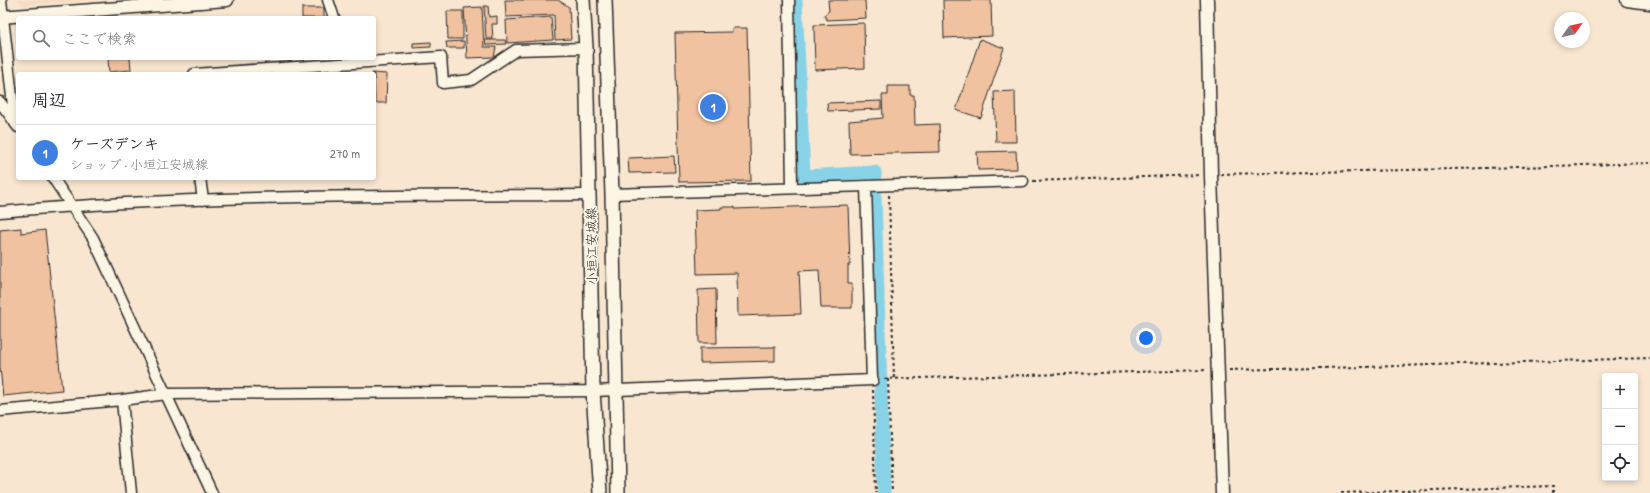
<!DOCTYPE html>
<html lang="ja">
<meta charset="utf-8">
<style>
:root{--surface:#fff;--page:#f2f2f3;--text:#2b2b33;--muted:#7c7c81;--line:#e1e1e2;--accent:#2b2b2b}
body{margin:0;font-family:"Patrick Hand","Klee One",sans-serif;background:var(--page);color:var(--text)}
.controls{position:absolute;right:12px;bottom:12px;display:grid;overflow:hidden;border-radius:4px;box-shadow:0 2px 6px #0003}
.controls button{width:36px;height:36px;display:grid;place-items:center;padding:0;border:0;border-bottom:1px solid var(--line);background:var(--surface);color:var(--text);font:20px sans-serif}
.compass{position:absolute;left:1554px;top:12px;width:36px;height:36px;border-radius:50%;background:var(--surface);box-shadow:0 2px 6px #0003;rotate:56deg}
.you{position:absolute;left:1146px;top:338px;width:14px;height:14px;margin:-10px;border:3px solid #fff;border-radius:50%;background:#1a73e8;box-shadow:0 0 0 6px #1a73e833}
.badge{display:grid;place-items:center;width:26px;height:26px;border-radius:50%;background:var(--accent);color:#fff;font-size:13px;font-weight:700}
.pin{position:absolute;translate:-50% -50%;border:2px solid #fff;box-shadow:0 1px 4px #0006}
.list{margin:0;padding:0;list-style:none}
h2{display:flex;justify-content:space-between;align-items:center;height:52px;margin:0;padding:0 16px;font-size:17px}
h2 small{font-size:13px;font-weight:400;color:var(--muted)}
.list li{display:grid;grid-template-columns:26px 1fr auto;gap:12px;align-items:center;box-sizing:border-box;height:56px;padding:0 16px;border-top:1px solid var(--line)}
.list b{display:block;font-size:15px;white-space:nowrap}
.list p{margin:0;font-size:13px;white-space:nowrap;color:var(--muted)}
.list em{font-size:13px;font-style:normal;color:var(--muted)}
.icon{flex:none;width:22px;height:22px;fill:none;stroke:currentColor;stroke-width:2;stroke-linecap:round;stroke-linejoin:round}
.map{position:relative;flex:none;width:1650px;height:493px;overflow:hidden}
.search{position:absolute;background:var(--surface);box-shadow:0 2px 6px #0003;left:16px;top:16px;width:360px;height:44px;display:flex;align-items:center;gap:10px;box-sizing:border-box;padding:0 14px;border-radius:4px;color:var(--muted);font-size:15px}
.panel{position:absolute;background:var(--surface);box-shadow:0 2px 6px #0003;left:16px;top:72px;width:360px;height:108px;border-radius:4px}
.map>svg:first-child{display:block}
</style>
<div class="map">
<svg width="1650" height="493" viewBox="0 0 1650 493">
<rect width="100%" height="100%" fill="#f8e6d0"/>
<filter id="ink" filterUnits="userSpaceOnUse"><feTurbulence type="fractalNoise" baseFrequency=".025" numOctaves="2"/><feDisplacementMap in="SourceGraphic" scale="8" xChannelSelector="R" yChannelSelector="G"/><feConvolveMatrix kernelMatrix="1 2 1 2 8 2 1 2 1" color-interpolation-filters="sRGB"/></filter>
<g filter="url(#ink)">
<!-- built -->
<path fill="#f6dbc2" d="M17 0H97L23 5Z"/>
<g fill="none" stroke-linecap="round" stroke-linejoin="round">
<!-- canal -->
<path stroke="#87d2e7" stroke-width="13" d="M796 0 804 176 875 172V176
M875 196 884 493"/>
</g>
<!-- building -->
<path fill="#f0c2a0" stroke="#2b2b2b" d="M505 0H558L569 7 571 39 555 40 554 15 506 17Z
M828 0H865L866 18 827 20 824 15 829 11Z
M943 0H991L992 36 944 38Z
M484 6H488L489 17 497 16V24H492L493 39H486Z
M482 7 484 47H496L494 57 467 58 464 8Z
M302 8H324V18H302Z
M447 11H463V39H448Z
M551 17 553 40 507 43 506 20Z
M864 23 865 68 815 70 814 25Z
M732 28H747L751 181 679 182 675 33 732 32Z
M980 39 1004 48 981 118 956 110Z
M485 40H505L506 44 486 45Z
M464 41V48H447L446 42Z
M431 42V47L413 48V43Z
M112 58H130L131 70 109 72 108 59Z
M372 73 387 74 386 103H375L374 74Z
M888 86H910V95H914L915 125 939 124 940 152 850 154 849 121 883 118 882 95H888Z
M1015 91 1016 142H996L994 92Z
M881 101V109L828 111 827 103Z
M1016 151 1017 169 978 170 977 152Z
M674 156 675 172 629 173 628 158Z
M848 205 850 265H848V284H852V308H821L819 270 799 271 801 314 738 316 737 273 697 274 695 210 721 209V207H735V209Z
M21 228V233L45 230 62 390 3 396 0 367V230Z
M716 289 717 343H699L698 290Z
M775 347V361L700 363V348Z"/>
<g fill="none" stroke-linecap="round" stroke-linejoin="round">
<defs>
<path id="minor" d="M1 0 15 123 18 127
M328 0 334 18
M789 0 792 187
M194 74 441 57 443 83 471 80 516 50 586 48
M0 102 14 121
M53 178 93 238 212 493
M200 178 203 200
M866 186 872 380
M612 194 1023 181
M0 212C196 194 394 196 590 195
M122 400 131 493
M0 411 122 400 166 394 593 391 873 380"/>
<path id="tertiary" d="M1207 0 1211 175 1222 493
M1627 0 1650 3
M0 17 227 0"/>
<path id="secondary" d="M583 0 586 48 593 391 600 493
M605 0 612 194 618 493"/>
</defs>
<!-- minor casing -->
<use href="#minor" stroke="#2b2b2b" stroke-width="13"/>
<!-- tertiary casing -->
<use href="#tertiary" stroke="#2b2b2b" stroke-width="15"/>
<!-- secondary casing -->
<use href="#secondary" stroke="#2b2b2b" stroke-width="16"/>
<!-- path -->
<path stroke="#2b2b2b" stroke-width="2" stroke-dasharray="3 3" stroke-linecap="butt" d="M1221 174 1453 169 1650 163
M1033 181 1199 175
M889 195 894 379
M1229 370 1366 367 1650 358
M884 379 1207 370
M888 379 892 493
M873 390 876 493
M1341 493 1553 486V493"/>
<!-- minor -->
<use href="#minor" stroke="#fcf5e5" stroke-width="10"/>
<!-- tertiary -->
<use href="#tertiary" stroke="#fcf5e5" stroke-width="12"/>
<!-- secondary -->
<use href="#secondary" stroke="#fcf5e5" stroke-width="13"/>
</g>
</g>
<g text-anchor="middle" stroke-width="3.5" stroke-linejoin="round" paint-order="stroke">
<!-- street labels -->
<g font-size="13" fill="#2b2b2b" stroke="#fcf5e5">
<text transform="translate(591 246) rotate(-91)" y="5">小垣江安城線</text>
</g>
</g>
</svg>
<div class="controls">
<button>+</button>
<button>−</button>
<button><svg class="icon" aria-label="locate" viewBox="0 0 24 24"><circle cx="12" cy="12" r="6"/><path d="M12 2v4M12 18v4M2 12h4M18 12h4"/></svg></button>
</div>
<svg class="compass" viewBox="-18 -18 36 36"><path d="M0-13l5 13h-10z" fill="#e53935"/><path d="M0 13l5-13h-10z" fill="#7c7c81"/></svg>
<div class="you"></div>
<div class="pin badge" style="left:713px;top:107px;background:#3f7fe0">1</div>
<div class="search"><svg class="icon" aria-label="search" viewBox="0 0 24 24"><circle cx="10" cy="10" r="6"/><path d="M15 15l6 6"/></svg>ここで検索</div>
<section class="panel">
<h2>周辺<small></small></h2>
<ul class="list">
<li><span class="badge" style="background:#3f7fe0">1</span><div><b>ケーズデンキ</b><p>ショップ · 小垣江安城線</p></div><em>270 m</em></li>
</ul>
</section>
</div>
